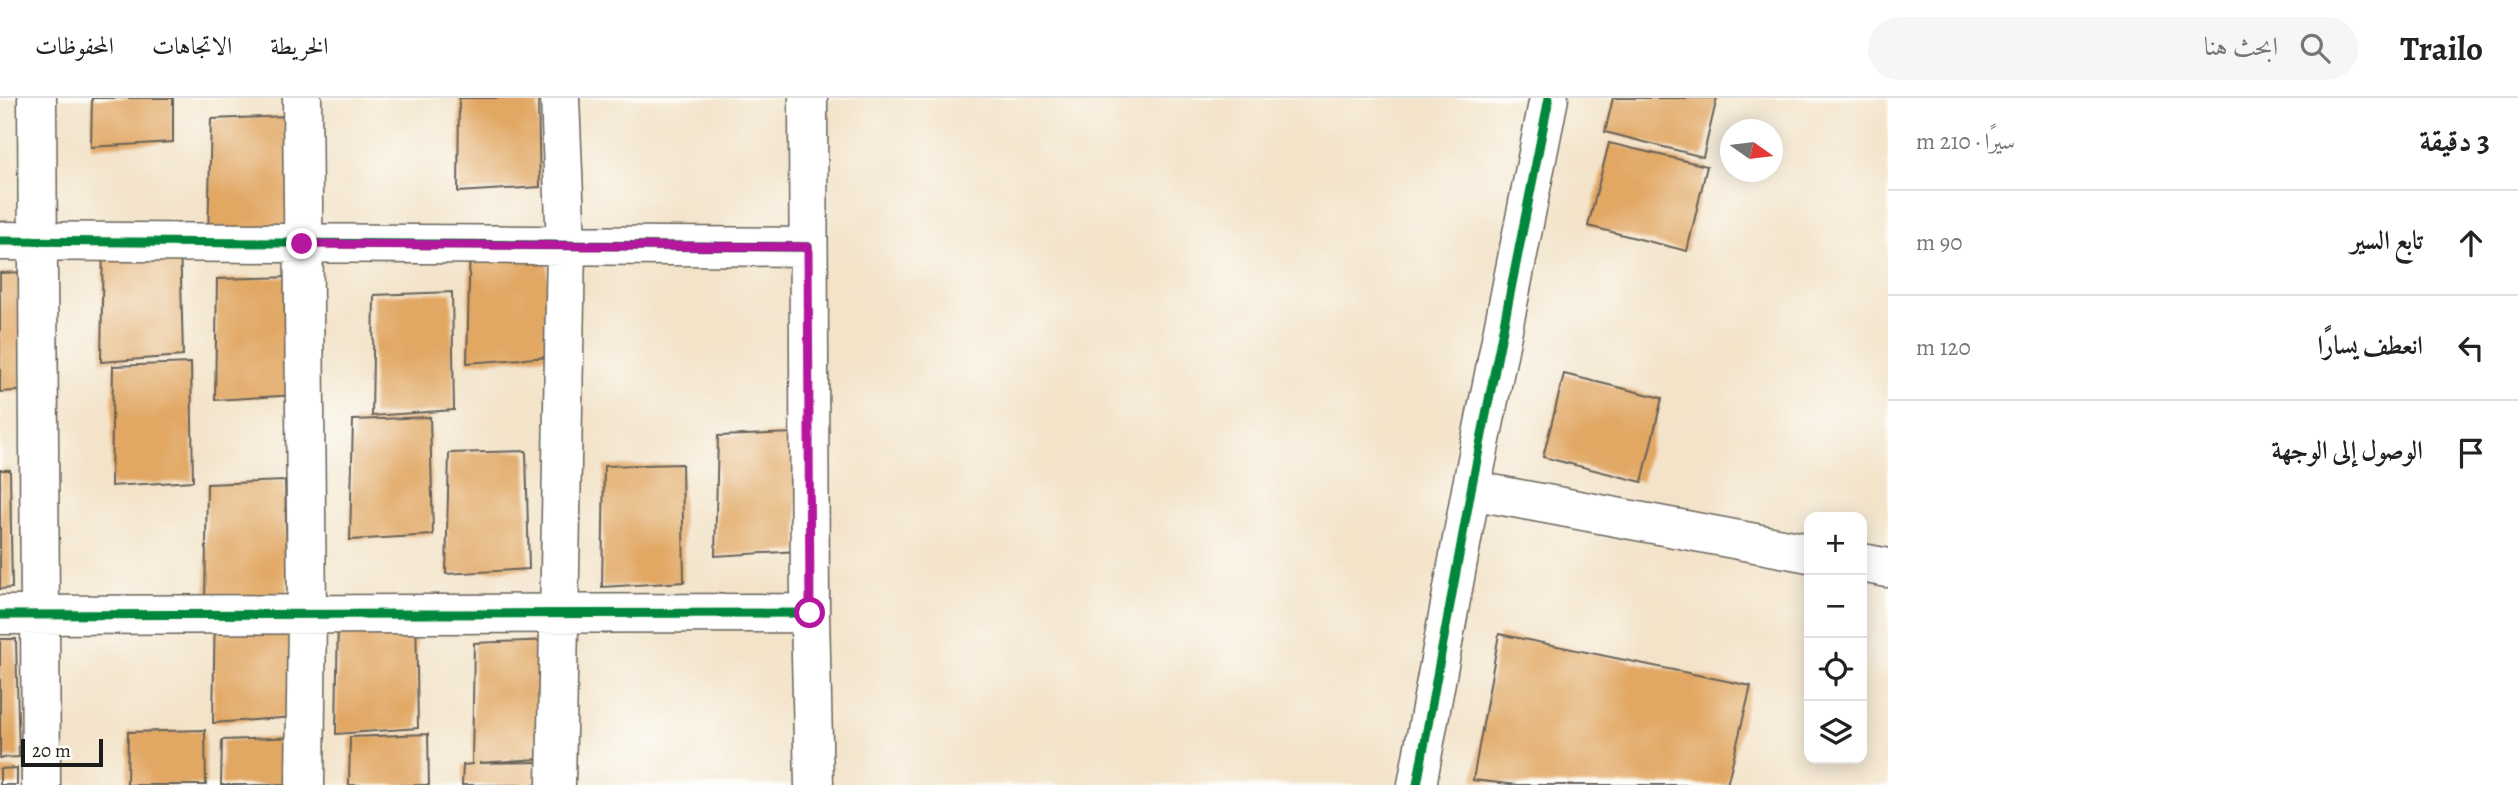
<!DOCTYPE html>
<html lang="ar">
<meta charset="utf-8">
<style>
:root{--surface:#fff;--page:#f6f6f6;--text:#222;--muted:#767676;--line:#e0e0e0}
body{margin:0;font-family:Alegreya,Amiri,serif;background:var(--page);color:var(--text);direction:rtl}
.controls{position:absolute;right:21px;bottom:21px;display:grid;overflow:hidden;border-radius:14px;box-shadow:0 4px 18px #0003}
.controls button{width:63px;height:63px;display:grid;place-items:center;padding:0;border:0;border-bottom:2px solid var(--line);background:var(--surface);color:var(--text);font:35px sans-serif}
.compass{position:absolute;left:1720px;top:21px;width:63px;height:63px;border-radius:50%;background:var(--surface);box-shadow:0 4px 18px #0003;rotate:104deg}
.scale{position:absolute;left:21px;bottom:18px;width:82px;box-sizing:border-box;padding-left:7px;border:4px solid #1c1c1c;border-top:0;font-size:19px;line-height:24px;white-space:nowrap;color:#1c1c1c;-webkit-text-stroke:5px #fdfcf7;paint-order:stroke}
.stop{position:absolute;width:21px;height:21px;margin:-16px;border:5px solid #b5179e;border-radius:50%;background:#fff}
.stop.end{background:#b5179e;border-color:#fff;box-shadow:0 2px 7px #0008}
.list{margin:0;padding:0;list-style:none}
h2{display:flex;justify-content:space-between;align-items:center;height:91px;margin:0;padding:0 28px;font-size:30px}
h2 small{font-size:23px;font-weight:400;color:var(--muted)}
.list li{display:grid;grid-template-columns:46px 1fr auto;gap:21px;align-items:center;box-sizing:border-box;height:105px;padding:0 28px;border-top:2px solid var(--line)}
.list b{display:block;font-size:26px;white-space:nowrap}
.list em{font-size:23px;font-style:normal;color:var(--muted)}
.icon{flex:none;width:38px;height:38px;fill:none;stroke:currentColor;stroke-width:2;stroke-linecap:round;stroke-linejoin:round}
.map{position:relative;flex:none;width:1888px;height:687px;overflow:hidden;direction:ltr}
header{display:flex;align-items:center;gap:42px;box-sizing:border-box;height:98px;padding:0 35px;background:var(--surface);border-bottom:2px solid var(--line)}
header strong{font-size:33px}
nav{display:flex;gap:38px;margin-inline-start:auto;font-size:24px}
.search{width:490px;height:63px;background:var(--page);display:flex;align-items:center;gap:18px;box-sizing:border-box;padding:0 24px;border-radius:38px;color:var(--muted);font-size:26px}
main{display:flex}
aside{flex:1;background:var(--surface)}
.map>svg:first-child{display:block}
</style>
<header>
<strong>Trailo</strong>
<div class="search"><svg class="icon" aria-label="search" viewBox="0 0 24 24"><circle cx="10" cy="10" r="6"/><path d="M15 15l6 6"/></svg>ابحث هنا</div>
<nav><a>الخريطة</a><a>الاتجاهات</a><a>المحفوظات</a></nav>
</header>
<main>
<aside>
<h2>3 دقيقة<small>سيرًا · 210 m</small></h2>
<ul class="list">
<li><svg class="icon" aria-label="ahead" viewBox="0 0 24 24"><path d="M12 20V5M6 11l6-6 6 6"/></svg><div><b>تابع السير</b></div><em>90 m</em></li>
<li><svg class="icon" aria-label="left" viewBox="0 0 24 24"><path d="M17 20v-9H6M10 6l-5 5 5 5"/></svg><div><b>انعطف يسارًا</b></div><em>120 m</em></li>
<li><svg class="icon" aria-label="arrive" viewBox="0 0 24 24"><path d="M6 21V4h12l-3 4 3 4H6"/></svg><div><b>الوصول إلى الوجهة</b></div></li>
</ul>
</aside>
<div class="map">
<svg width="1888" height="687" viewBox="0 0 1888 687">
<rect width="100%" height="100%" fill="#fdfcf7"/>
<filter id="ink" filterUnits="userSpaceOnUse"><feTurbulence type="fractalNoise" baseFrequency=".0143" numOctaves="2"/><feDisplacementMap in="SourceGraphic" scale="14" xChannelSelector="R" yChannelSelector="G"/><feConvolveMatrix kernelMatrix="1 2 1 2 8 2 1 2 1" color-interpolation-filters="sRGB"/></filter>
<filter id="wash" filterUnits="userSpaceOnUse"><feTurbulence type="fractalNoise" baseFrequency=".00686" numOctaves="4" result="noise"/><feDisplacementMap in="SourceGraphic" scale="28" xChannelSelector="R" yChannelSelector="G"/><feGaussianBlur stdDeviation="1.57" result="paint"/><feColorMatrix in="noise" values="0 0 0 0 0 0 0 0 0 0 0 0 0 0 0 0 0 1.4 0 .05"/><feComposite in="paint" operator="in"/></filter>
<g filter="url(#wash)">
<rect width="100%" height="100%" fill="#f3e3c9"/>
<g id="blocks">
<!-- building -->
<path fill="#e1a764" d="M92 0H173V44L91 49Z
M459 0H538L540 89 458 94Z
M1613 0H1717L1703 59 1605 34Z
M289 18 291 136 208 141 211 21Z
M1609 45 1707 68 1687 153 1588 128Z
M180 141 183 258 101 264 103 143Z
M547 141 550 259 467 265 470 144Z
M27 174 30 292 0 294V175Z
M295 179 297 297 215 302 217 181Z
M452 194 454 312 372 318 374 197Z
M191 265 193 383 111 388 113 268Z
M1564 276 1662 300 1642 384 1543 359Z
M430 319 433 437 350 442 353 322Z
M796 335 798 453 715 458 718 338Z
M526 353 529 471 446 476 449 355Z
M682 366 684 484 602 489 604 368Z
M0 372H10L12 490 0 491Z
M285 383 288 502 295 619 213 625 215 506H205L207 386Z
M416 513 418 630 336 636 338 515Z
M1499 536 1751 588 1727 687H1518L1473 682Z
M0 541H16L19 659 0 660Z
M552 542 554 660 479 665 541 664V687H462L463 667 472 666 474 545Z
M205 632 206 687H127L128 634Z
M428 636 429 687H349L350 639Z
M300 639 301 687H221L222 642Z
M17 670V687H0V671Z"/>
</g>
</g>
<g filter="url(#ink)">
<use href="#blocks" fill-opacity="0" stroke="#676259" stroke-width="2"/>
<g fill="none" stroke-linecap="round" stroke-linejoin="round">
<defs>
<path id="minor" d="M37 0 41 687
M302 0 307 516 305 687
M808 0 810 515 814 687
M0 143 808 149
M1471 392 1809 455
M1862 465 1888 470
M0 517 810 515
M556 687 566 148 560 0
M1417 687 1471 392 1549 0"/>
</defs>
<!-- minor casing -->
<use href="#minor" stroke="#676259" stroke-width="41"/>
<!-- minor -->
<use href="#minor" stroke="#fff" stroke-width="38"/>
<defs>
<path id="cycleway" d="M0 143 808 149
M0 517 810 515
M1417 687 1471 392 1549 0"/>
</defs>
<!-- cycleway casing -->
<use href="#cycleway" stroke="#fdfcf7" stroke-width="13"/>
<!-- cycleway -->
<use href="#cycleway" stroke="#00873e" stroke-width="9"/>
</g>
</g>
<g fill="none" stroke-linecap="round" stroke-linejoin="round" filter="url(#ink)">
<!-- route -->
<path stroke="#b5179e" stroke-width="9" d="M302 146 808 149 810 515"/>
</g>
</svg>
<div class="controls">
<button>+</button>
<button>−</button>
<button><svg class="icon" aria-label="locate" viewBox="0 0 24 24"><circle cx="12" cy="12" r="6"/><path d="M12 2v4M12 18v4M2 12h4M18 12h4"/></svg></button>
<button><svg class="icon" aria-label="layers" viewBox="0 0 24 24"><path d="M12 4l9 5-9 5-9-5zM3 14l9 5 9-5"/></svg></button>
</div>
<svg class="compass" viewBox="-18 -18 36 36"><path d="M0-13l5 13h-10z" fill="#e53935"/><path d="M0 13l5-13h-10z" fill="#767676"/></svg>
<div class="scale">20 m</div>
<div class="stop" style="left:810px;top:515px"></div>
<div class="stop end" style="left:302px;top:146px"></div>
</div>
</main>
